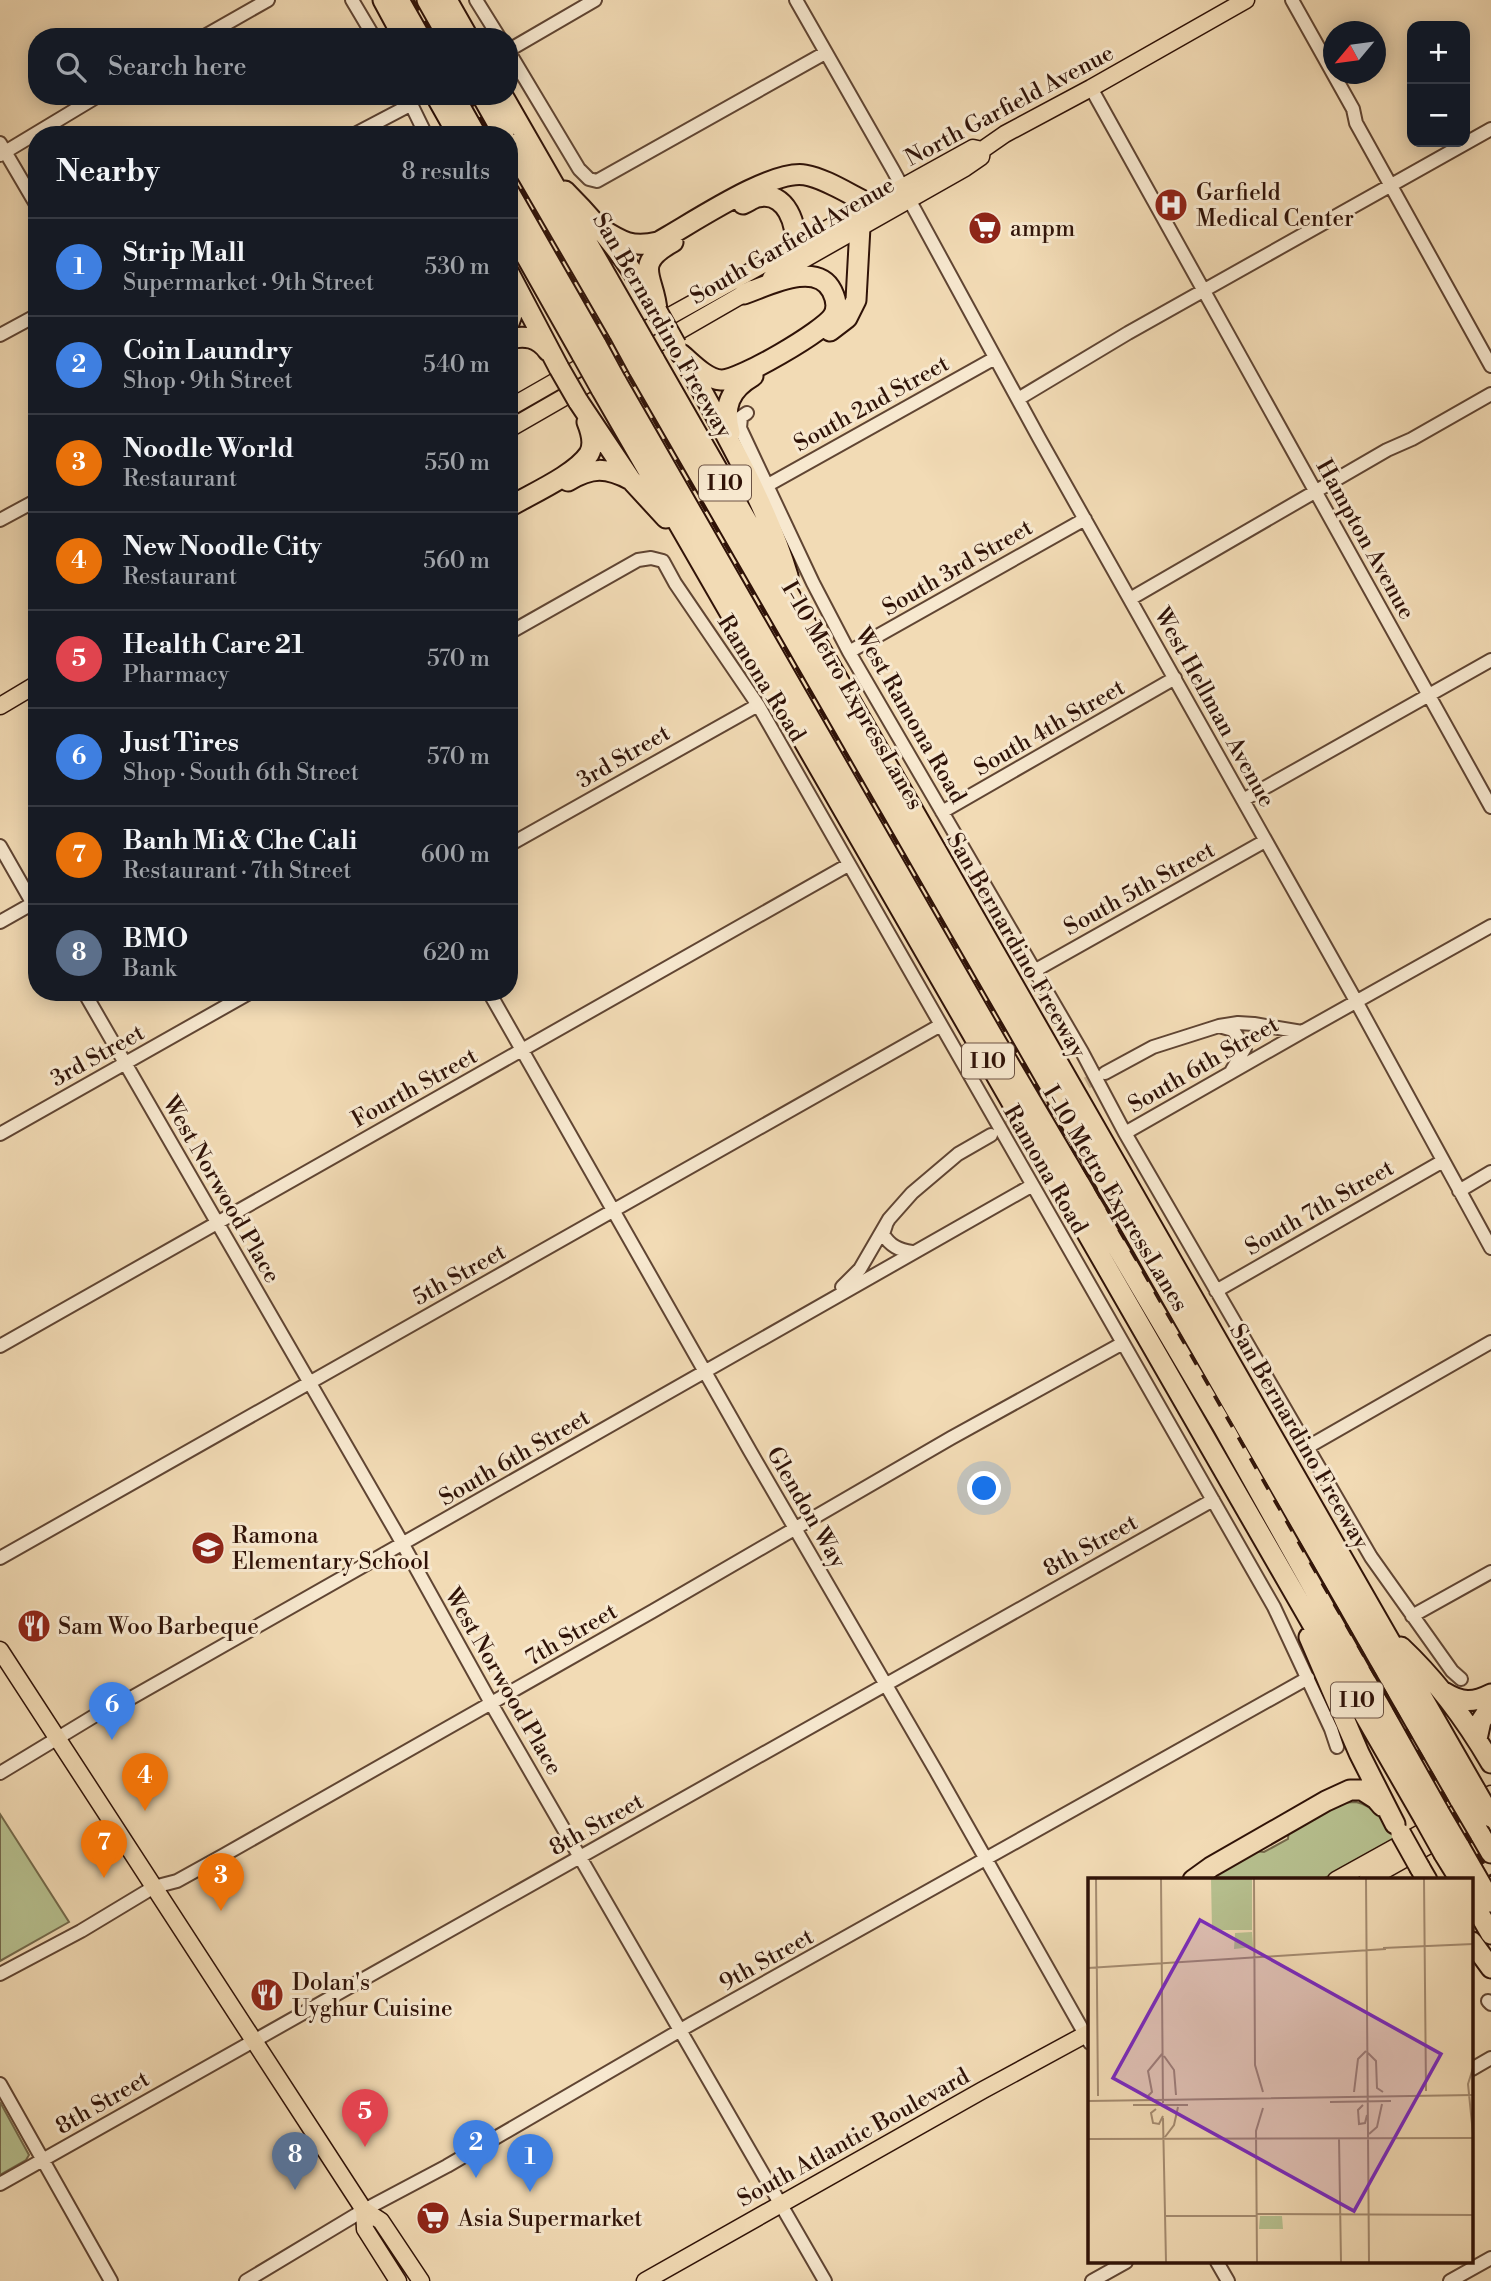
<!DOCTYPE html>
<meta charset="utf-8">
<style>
:root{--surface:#171b24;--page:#20242c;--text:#f1f3f6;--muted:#9ea1a6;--line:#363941;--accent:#c59692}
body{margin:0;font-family:"Libre Bodoni",serif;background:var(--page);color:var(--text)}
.controls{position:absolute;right:21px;top:21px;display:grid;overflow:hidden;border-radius:14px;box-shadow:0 4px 18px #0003}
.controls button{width:63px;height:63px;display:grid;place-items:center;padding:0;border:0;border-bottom:2px solid var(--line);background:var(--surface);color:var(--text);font:35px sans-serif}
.compass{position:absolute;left:1323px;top:21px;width:63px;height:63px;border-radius:50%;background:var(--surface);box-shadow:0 4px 18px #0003;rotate:241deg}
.you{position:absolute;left:985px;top:1489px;width:24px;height:24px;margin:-18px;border:5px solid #fff;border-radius:50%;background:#1a73e8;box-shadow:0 0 0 10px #1a73e833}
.badge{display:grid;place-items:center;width:46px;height:46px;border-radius:50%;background:var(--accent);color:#fff;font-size:23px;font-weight:700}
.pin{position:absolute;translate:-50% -58px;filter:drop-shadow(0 2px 4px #0008)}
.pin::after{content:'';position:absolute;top:37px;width:24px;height:21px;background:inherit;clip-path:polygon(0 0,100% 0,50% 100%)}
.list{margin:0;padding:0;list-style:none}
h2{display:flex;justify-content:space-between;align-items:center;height:91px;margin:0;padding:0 28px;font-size:30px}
h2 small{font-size:23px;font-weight:400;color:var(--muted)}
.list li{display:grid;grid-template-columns:46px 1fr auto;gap:21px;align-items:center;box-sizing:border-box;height:98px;padding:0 28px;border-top:2px solid var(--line)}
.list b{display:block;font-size:26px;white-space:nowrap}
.list p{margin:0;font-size:23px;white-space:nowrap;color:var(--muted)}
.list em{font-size:23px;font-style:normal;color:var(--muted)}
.icon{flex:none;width:38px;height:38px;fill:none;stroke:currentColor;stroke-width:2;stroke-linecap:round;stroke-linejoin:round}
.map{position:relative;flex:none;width:1491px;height:2281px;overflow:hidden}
.search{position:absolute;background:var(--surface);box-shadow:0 4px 18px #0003;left:28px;top:28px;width:490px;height:77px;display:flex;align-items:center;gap:18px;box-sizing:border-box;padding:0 24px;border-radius:28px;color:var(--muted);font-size:26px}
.panel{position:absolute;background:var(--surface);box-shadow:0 4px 18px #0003;left:28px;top:126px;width:490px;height:875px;border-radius:28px}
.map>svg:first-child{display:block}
</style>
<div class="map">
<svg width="1491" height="2281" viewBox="0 0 1491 2281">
<rect width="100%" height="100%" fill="#f2dbb5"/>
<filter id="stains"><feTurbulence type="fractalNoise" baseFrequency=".00286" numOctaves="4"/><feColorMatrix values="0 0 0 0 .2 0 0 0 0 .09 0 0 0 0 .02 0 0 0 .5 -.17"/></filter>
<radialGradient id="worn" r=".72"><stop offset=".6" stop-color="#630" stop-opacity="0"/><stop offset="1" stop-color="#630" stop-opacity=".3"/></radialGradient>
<!-- green -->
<path fill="#b7c190" stroke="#746a4c" stroke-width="2" d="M1356 1802C1375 1806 1385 1823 1395 1839L1321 1880H1199L1254 1851 1264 1852 1288 1839 1289 1826 1338 1803Z
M0 1814 69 1922 0 1961Z
M0 2102 29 2155 26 2160 0 2175Z"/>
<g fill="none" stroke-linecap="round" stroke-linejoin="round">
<!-- minor-tunnel -->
<path stroke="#cbb392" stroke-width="12" stroke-dasharray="12 6" stroke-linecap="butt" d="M992 1135 1105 1073"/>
<defs>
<path id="minor" d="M352 0 374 37
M476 0 499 37
M796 0 893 170 1039 438 1351 992 1491 1248
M1292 0 1353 109 1356 123 1491 366
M203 37 268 0
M509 50 595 0
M509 52 579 169 589 179 597 181 825 53
M1091 88 1491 807
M407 96 426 135
M353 135 412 104
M0 143 37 206
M0 155 98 96
M0 335 37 315
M1018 399 1128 333 1491 129
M747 413 741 417 740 428 813 583 849 652 1082 1052 1125 1133 1371 1557 1452 1671 1461 1679
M768 485 995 358
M0 520 37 500
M1130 599 1387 450 1412 439 1491 394
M509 633 638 560 651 558 663 561 675 583 758 705 1274 1607 1331 1729 1337 1747
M849 652 1085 519
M1243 800 1491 660
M942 812 1175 678
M509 845 758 705
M0 846 37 911
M0 922 37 901
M1034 971 1265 841
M84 992 396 1532 496 1712 825 2281
M489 992 750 1451 936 1771 1090 2043
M1219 1026 1233 1030 1245 1048 1232 1070
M1105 1073 1153 1047 1219 1026 1238 1023 1254 1024 1302 1032 1491 926
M1125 1133 1302 1032
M0 1134 251 992
M1459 1191 1491 1172
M886 1225 883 1234C890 1246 899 1250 912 1252
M842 1287 860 1269 889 1219 912 1193 958 1154 991 1135
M1216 1291 1443 1161
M0 1346 848 865
M1306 1448 1491 1342
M0 1558 939 1026
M1412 1616 1491 1572
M0 1773 109 1707 131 1698 1031 1186
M0 1974 81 1931 154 1887 177 1881 224 1855 653 1611 951 1438 1123 1343
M1488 2001 1491 2004
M1472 2069 1491 2058
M0 2084 111 2281
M0 2184 1213 1500
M1217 2262 1228 2281
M246 2281 364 2210 447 2166 691 2024 1308 1678
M1092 2281 1126 2262
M1450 2281 1491 2258"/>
<path id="major" d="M771 278 965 168 981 157 982 150
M509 408 668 317 973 148 982 150 1005 134 1091 88 1246 0
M509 429 752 289
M0 706 37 684
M0 1650 364 2210 381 2221 421 2281
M1336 1880 1491 1794
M1367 1880 1481 1816
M364 2210 365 2229 398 2281
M645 2281 983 2090 1090 2032"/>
<path id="highway" d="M383 0 403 37
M399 0 420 37
M427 0 448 37
M447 0 468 37
M436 96 458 135
M454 96 476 135
M482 96 504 135
M503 96 634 324
M509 143 619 333
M565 191C597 223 625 257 648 296
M509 192 597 346
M743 204C748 202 753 198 758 197 786 190 798 226 795 247
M509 226 582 355
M600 228C622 242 632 248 658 242 691 224 771 169 805 175 827 179 850 195 870 204
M509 273 559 368
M657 311C655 277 631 265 673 242
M509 323C514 311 516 300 513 288
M830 331 847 318 856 300 860 227
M509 339C525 335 538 337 548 351
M681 354C692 363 706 379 721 380 739 381 824 331 833 316 838 308 836 299 832 291 817 260 767 286 744 294
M654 359 1476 1791
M687 364C723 429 767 505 788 576
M638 368 1460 1800
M616 381 996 1042 1222 1425 1439 1812
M601 389 1425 1820
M578 401 631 480 666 518
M730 433C723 407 729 390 753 376
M568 481C592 467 606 467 631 480
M509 507C531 494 575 475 589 454 595 444 591 432 587 422
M1309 1637 1359 1753 1395 1824
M1401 1647C1437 1681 1466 1720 1491 1763
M1444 1692C1462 1703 1473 1703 1491 1694
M1477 1739 1481 1721 1491 1706
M1480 1834 1491 1853
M1459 1846 1491 1902
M1444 1854 1460 1880
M1420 1868 1427 1880
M1193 1880 1211 1867 1326 1801 1350 1790H1362L1376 1799 1382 1806
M1472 1901 1491 1934
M1472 1942 1491 1968"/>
</defs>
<!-- minor casing -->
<use href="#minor" stroke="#604533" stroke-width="16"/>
<!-- major casing -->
<use href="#major" stroke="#301308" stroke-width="19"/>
<!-- highway casing -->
<use href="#highway" stroke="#301308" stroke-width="23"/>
<!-- minor -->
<use href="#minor" stroke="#f7e8cf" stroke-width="12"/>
<!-- major -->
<use href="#major" stroke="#f2dbb5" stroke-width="16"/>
<!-- highway -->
<use href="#highway" stroke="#f2dbb5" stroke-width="19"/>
<!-- rail -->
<path stroke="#301308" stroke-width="3.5" stroke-dasharray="12 12" stroke-linecap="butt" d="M413 0 434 37
M468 96 490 135
M509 168 1491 1877"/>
<defs>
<path id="highway-bridge" d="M657 311 676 345
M634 324 654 359
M619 333 638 368
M597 346 616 381
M582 355 601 389
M559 368 578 401
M1476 1791 1491 1817
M1460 1800 1480 1834
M1439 1812 1459 1846
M1425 1820 1444 1854
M1401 1834 1420 1868"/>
</defs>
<!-- highway-bridge casing -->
<use href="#highway-bridge" stroke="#301308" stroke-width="23" stroke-linecap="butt"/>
<!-- highway-bridge -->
<use href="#highway-bridge" stroke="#f2dbb5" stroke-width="19"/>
</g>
<!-- icons -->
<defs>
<symbol id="hospital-disc" viewBox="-11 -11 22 22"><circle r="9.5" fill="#8f2418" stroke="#f7e8cf"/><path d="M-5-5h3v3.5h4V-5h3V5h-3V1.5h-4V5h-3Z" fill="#fff"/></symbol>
<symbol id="supermarket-disc" viewBox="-11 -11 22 22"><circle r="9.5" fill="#8f2418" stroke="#f7e8cf"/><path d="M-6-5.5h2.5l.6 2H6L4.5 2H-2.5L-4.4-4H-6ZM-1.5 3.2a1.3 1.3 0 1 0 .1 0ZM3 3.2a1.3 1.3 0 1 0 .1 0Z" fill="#fff"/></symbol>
<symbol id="school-disc" viewBox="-11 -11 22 22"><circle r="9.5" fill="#8f2418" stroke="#f7e8cf"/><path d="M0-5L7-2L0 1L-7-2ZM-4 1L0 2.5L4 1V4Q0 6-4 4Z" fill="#fff"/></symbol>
<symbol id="restaurant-disc" viewBox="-11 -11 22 22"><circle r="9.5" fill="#8f2418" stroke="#f7e8cf"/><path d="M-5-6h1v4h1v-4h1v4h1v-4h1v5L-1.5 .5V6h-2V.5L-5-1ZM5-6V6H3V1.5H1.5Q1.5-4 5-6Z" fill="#fff"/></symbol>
</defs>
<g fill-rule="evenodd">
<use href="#hospital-disc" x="1152" y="186" width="38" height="38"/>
<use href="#supermarket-disc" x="966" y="209" width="38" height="38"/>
<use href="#school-disc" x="189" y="1529" width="38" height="38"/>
<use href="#restaurant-disc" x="15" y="1607" width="38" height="38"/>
<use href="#restaurant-disc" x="248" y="1976" width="38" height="38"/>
<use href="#supermarket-disc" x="414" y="2199" width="38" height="38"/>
</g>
<g text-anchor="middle" stroke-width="6" stroke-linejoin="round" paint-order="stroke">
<!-- shield labels -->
<g fill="#f7e8cf" stroke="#6c5344" stroke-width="2">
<rect x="699" y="465.5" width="52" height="35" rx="5"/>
<rect x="962" y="1043.5" width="52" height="35" rx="5"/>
<rect x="1331" y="1682.5" width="52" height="35" rx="5"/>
</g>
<g font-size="21" font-weight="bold" fill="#301308">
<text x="725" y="490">I 10</text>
<text x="988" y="1068">I 10</text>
<text x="1357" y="1707">I 10</text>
</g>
<!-- street labels -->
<g font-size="23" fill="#301308" stroke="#f7e8cf">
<text transform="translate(1009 105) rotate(-28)" y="8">North Garfield Avenue</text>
<text transform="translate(792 240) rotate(-30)" y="8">South Garfield Avenue</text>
<text transform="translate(663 325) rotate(60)" y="8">San Bernardino Freeway</text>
<text transform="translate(871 403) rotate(-29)" y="8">South 2nd Street</text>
<text transform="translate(1366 539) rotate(61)" y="8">Hampton Avenue</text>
<text transform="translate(957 567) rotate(-30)" y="8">South 3rd Street</text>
<text transform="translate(762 678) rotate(58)" y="8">Ramona Road</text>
<text transform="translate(853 695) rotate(60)" y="8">I-10 Metro ExpressLanes</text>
<text transform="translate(1215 707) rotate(61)" y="8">West Hellman Avenue</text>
<text transform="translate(911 715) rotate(60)" y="8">West Ramona Road</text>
<text transform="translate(1049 727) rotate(-30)" y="8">South 4th Street</text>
<text transform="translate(623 756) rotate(-30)" y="8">3rd Street</text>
<text transform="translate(1139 888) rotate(-29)" y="8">South 5th Street</text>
<text transform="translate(1017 945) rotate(60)" y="8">San Bernardino Freeway</text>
<text transform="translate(97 1055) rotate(-29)" y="8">3rd Street</text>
<text transform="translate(1203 1064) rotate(-30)" y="8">South 6th Street</text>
<text transform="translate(414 1087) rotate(-29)" y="8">Fourth Street</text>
<text transform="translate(1046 1169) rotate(60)" y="8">Ramona Road</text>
<text transform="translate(222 1189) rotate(60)" y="8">West Norwood Place</text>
<text transform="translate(1116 1198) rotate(59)" y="8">I-10 Metro ExpressLanes</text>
<text transform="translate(1319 1207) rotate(-30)" y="8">South 7th Street</text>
<text transform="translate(459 1274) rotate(-29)" y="8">5th Street</text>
<text transform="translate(1300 1436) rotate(60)" y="8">San Bernardino Freeway</text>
<text transform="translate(514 1457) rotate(-30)" y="8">South 6th Street</text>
<text transform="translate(807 1507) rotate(60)" y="8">Glendon Way</text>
<text transform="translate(1090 1545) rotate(-29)" y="8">8th Street</text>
<text transform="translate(571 1634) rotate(-30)" y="8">7th Street</text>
<text transform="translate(504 1681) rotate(60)" y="8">West Norwood Place</text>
<text transform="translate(596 1824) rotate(-29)" y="8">8th Street</text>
<text transform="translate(766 1959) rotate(-29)" y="8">9th Street</text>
<text transform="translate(102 2102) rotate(-30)" y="8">8th Street</text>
<text transform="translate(853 2137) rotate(-29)" y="8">South Atlantic Boulevard</text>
</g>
<!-- poi labels -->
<g font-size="23" fill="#301308" stroke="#f7e8cf" text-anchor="start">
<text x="1196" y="200">Garfield<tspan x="1196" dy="26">Medical Center</tspan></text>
<text x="1010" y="236">ampm</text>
<text x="232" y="1543">Ramona<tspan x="232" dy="26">Elementary School</tspan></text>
<text x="58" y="1634">Sam Woo Barbeque</text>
<text x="292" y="1990">Dolan's<tspan x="292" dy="26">Uyghur Cuisine</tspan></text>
<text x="458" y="2226">Asia Supermarket</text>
</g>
</g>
<!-- overview -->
<g transform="translate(1088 1878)">
<rect width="385" height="385" fill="#f2dbb5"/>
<path d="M123 1H164V52H124ZM164 54 165 69 146 71 147 55ZM194 338 195 351H171L172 338Z" fill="#b7c190"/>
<path fill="none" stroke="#a48b70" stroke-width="2" d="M8 1 10 218M73 1 75 225M166 1 167 187 175 214M278 1 281 384M336 1 338 213M295 70 385 66M0 90 298 71M280 175 288 183 289 210 295 214M76 178 86 192 88 217M385 190 380 206 385 256M266 214 270 181 278 173M60 218 64 214 60 193 74 176M0 223 385 217M242 224 303 223M45 227H100M275 227 270 232 271 246 277 245 279 237M68 231 63 235 65 245 71 246 75 238M75 240 78 384M281 256 289 249 294 226M77 259 86 247 90 229M251 260 253 384M0 261 385 260M169 336 385 337M77 338H169M169 384 168 253 175 230"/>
<path fill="#7b2cbf" fill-opacity="0.15" stroke="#7b2cbf" stroke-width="3.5" d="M112 42 353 176 266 333 25 200Z"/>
<rect width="385" height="385" fill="none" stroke="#301308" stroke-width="3.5"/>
</g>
<rect width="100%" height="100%" filter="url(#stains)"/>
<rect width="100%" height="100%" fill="url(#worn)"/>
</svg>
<div class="controls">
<button>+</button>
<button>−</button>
</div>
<svg class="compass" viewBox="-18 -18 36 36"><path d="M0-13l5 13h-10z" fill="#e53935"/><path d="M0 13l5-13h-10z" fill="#9ea1a6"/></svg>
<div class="you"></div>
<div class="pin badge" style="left:530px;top:2192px;background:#3f7fe0">1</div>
<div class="pin badge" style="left:476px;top:2178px;background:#3f7fe0">2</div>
<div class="pin badge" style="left:221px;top:1911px;background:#e8710a">3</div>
<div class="pin badge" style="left:145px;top:1811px;background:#e8710a">4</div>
<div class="pin badge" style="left:365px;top:2147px;background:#e0444e">5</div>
<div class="pin badge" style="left:112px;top:1740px;background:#3f7fe0">6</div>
<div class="pin badge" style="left:104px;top:1878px;background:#e8710a">7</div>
<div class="pin badge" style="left:295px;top:2190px;background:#5c6f8a">8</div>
<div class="search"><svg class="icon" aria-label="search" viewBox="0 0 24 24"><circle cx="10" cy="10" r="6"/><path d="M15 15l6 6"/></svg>Search here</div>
<section class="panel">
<h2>Nearby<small>8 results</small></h2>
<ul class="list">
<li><span class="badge" style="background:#3f7fe0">1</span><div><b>Strip Mall</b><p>Supermarket · 9th Street</p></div><em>530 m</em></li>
<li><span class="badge" style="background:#3f7fe0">2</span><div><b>Coin Laundry</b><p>Shop · 9th Street</p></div><em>540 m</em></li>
<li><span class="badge" style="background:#e8710a">3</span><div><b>Noodle World</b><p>Restaurant</p></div><em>550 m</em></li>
<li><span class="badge" style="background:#e8710a">4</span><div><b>New Noodle City</b><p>Restaurant</p></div><em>560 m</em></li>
<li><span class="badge" style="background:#e0444e">5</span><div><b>Health Care 21</b><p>Pharmacy</p></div><em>570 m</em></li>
<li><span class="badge" style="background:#3f7fe0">6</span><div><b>Just Tires</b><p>Shop · South 6th Street</p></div><em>570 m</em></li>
<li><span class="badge" style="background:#e8710a">7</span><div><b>Banh Mi &amp; Che Cali</b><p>Restaurant · 7th Street</p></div><em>600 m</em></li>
<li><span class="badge" style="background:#5c6f8a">8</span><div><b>BMO</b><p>Bank</p></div><em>620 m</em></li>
</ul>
</section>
</div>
